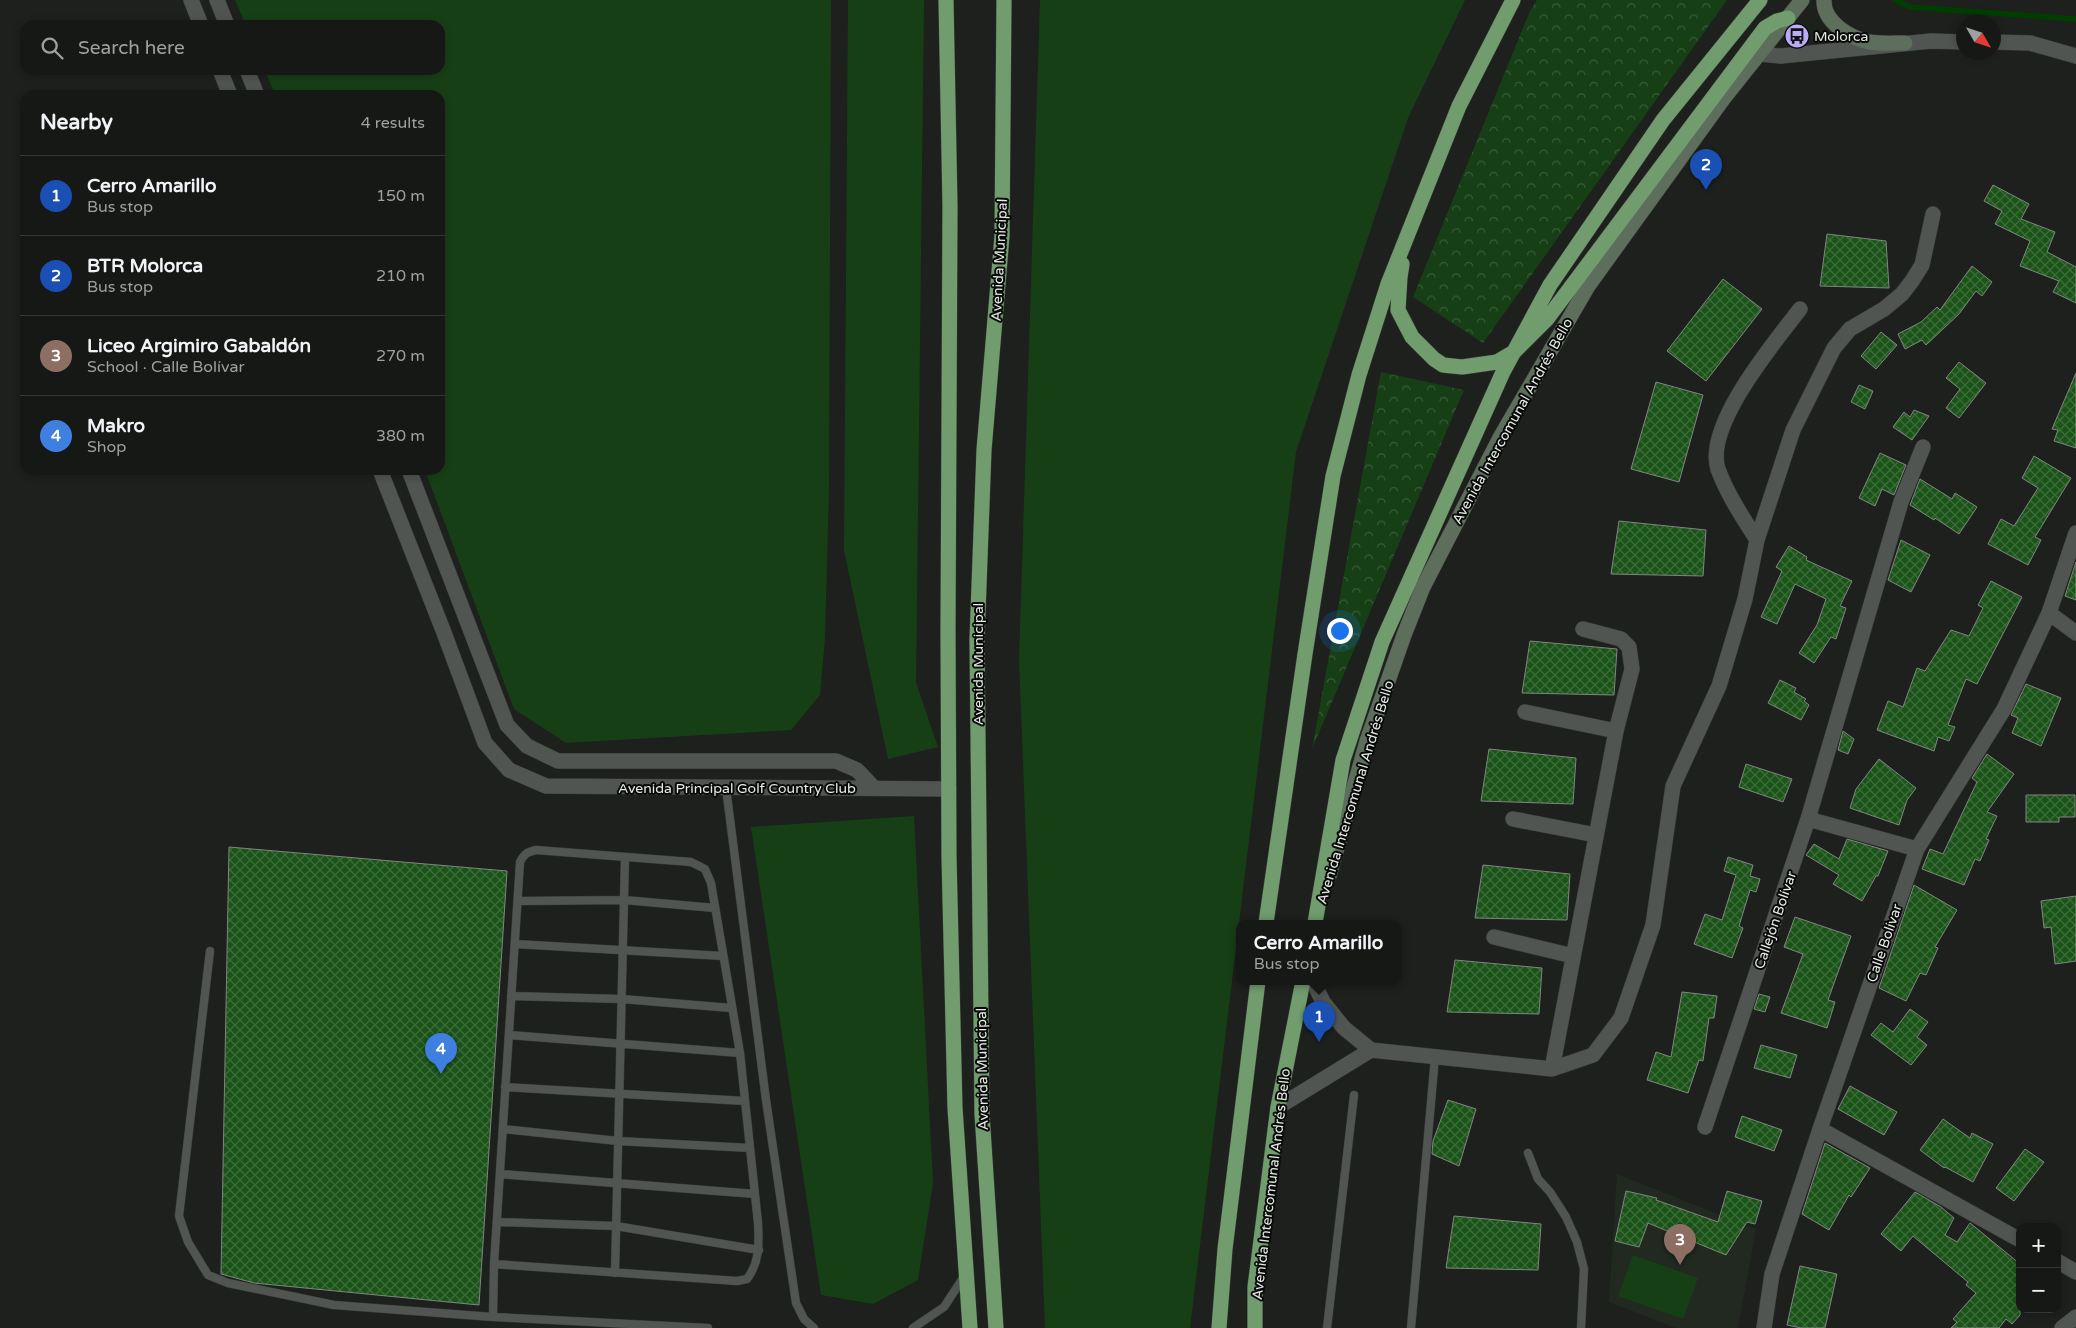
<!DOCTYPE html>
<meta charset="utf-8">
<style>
:root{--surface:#161816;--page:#1f211f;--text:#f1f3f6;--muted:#9ea0a1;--line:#353735;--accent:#d93025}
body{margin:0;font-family:"Varela Round",sans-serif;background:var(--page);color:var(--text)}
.controls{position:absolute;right:15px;bottom:15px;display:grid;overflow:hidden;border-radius:10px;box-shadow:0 2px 8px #0003}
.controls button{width:45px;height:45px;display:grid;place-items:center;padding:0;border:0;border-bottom:1px solid var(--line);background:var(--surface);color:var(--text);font:25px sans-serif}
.compass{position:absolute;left:1956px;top:15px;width:45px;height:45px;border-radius:50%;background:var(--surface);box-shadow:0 2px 8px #0003;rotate:129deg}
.you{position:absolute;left:1339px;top:630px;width:18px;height:18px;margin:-12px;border:4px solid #fff;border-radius:50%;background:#1a73e8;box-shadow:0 0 0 8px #1a73e833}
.badge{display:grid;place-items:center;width:32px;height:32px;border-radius:50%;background:var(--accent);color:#fff;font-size:16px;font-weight:700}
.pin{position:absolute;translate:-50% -41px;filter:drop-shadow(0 1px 2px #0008)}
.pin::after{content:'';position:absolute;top:26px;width:18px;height:15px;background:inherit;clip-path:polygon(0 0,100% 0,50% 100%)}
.popup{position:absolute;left:1236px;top:920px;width:165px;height:65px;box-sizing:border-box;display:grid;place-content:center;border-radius:10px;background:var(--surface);filter:drop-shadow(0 1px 4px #0005);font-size:16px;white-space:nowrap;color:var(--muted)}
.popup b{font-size:19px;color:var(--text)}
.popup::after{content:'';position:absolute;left:50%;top:100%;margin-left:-10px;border:10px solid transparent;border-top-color:var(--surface)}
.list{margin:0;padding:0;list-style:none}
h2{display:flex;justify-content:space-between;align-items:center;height:65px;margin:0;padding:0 20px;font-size:21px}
h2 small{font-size:16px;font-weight:400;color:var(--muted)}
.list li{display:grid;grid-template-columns:32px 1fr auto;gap:15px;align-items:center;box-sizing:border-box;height:80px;padding:0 20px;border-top:1px solid var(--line)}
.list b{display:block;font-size:19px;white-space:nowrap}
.list p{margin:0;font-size:16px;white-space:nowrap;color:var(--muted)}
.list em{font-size:16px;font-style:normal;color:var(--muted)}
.icon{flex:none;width:28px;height:28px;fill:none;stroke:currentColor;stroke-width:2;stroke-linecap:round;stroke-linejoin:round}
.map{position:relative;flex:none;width:2076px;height:1328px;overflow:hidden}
.search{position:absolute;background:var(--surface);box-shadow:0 2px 8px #0003;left:20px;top:20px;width:425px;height:55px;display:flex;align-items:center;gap:12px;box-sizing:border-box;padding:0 18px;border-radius:15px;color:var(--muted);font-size:19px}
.panel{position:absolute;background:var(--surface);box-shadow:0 2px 8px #0003;left:20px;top:90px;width:425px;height:385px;border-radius:15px}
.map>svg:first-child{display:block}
</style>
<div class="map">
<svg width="2076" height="1328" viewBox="0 0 2076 1328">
<defs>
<pattern id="park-crowns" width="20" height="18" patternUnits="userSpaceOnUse" patternTransform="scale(1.25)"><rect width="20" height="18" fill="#173f16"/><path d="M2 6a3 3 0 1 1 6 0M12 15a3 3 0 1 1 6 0" fill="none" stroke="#395b38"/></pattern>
<pattern id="building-cross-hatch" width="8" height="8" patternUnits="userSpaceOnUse" patternTransform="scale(1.25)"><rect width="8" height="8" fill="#1b5419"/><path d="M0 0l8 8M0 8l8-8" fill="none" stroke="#3c6d3a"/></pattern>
</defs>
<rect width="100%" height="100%" fill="#1d201d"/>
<!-- built -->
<path fill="#212921" d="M1617 1174 1756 1229 1738 1328H1676L1609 1302Z"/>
<!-- grass -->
<path fill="#173f16" d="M235 0H831L829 486 825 638 820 695 791 730 566 743 514 709 425 470H440V95H275L265 70H440V25H246Z
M848 0H924L916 683 938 747 888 759 844 550Z
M1040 0H1465L1408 118 1296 452 1190 1328H1045L1019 660Z
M914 816 933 1183 918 1280 873 1304 821 1295 751 827Z
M1633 1255 1698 1278 1683 1319 1618 1296Z"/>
<!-- park -->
<path fill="url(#park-crowns)" d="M1537 0H1727L1483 343 1413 297 1530 11Z
M1381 372 1464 390 1312 749Z"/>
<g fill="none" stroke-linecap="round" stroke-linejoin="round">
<!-- stream -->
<path stroke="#003e00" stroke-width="5.5" d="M1895 0 1910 7 2076 19"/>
</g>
<!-- building -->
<path fill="url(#building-cross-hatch)" stroke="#818581" d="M1993 185 2029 204 2021 219 2055 232 2047 252 2076 267V303L2053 292 2059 281 2020 266 2030 241 1995 224 2002 211 1984 201Z
M1827 234 1886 241 1889 288 1820 286Z
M1972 266 1992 282 1982 296 1976 291 1959 314 1926 345 1922 340 1905 349 1898 334 1921 322 1937 307 1940 310Z
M1723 279 1762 309 1706 381 1667 351Z
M1881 332 1897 345 1876 369 1861 356Z
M1959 362 1986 383 1959 418 1946 408 1960 389 1946 378Z
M2076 373V448L2054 441 2058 430 2052 429Z
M1656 382 1703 395 1679 482 1631 469Z
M1859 385 1873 391 1865 409 1851 402Z
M1914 410 1929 416 1912 440 1893 427 1904 412 1910 417Z
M1880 453 1906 465 1894 495 1882 489 1875 506 1859 498Z
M2034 456 2071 478 2035 537 2041 540 2028 565 1988 544 2001 519 2014 526 2038 488 2022 478Z
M1920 479 1952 499 1955 493 1977 507 1959 534 1935 518 1934 520 1910 505Z
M1619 521 1706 530 1703 576 1611 574Z
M1901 540 1930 555 1911 592 1888 580Z
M1789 546 1807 557 1806 560 1852 581 1840 606 1846 608 1836 639 1831 637 1814 663 1799 653 1817 625 1826 599 1795 584 1777 624 1761 617 1782 571 1776 567Z
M2076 562V600L2065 596Z
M1991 581 2022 597 1977 684 1966 679 1948 725 1955 727 1949 741 1938 737 1934 751 1877 730 1888 701 1903 707 1917 668 1925 671 1951 630 1969 636 1983 608 1978 605Z
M1530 641 1617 649 1614 695 1522 693Z
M1780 680 1796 688 1794 692 1806 699 1804 701 1809 705 1801 720 1768 703Z
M2026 684 2061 698 2041 746 2012 733 2018 718 2011 715Z
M1843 731 1854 739 1848 754 1838 750Z
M1489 749 1576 758 1573 804 1481 801Z
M1987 754 2014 774 1987 812 1997 816 1986 839 1989 840 1980 861 1975 859 1964 885 1922 869 1930 849 1943 854 1977 782 1972 778Z
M1879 759 1916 788 1907 800 1899 825 1850 808 1856 789Z
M1746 764 1792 779 1783 802 1739 787Z
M2026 795H2075V817H2059V822H2026Z
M1847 839 1888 851 1878 876H1876L1862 901 1833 884 1839 875 1806 855 1814 844 1839 859Z
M229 847 507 871 479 1305 254 1283 221 1274Z
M1728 857 1753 865 1750 876 1760 879 1756 892 1750 890 1739 926 1743 928 1732 958 1694 944 1705 914 1722 920 1736 875 1724 871Z
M1483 865 1570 874 1567 920 1475 918Z
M1914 885 1957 910 1935 947 1938 948 1926 975 1920 973 1906 1001 1879 988Z
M2076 896V961L2055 964 2051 927 2044 928 2041 901Z
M1795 917 1851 936 1828 1000 1835 1002 1827 1028 1781 1013 1803 954 1784 947Z
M1455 960 1542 968 1539 1014 1447 1012Z
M1682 992 1717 996 1714 1018H1709L1703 1061 1699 1060 1688 1093 1647 1080 1656 1052 1671 1057Z
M1759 994 1770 997 1765 1012 1754 1009Z
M1910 1009 1928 1022 1917 1037 1927 1045 1911 1065 1871 1035 1881 1023 1893 1032Z
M1761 1045 1797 1055 1790 1078 1754 1068Z
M1850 1086 1897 1112 1884 1135 1838 1109Z
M1448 1100 1476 1109 1459 1166 1432 1154 1433 1141Z
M1742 1116 1782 1130 1774 1151 1735 1137Z
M1943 1119 1970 1138 1972 1133 1993 1144 1973 1182 1945 1167 1944 1168 1920 1150Z
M1825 1143 1870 1168 1851 1197 1849 1195 1829 1230 1802 1214Z
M2025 1149 2044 1162 2014 1201 1996 1188Z
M1626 1191 1657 1198 1656 1200 1718 1222 1727 1191 1762 1201 1755 1224 1747 1222 1726 1255 1648 1223 1639 1247 1615 1241Z
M1915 1192 1941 1207 1954 1218 1945 1235 1957 1242 1970 1223 2020 1264V1315L2012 1324 2006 1319 1999 1328H1951L1957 1322 1953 1319 1976 1293 1966 1285 1968 1282 1913 1236 1901 1251 1881 1234Z
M1454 1216 1541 1224 1538 1270 1446 1268Z
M1800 1266 1837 1274 1825 1328H1801L1787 1325Z"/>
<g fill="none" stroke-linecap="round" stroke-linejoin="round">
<defs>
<path id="service" d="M726 788 766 1100 796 1303 804 1319 814 1328
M518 901 624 900 715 908
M515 944 723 956
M210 951 179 1216 188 1242 208 1275 228 1283 334 1305 493 1317
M511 996 622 999 731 1008
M509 1035 740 1053
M505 1087 745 1101
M503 1129 618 1141 750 1148
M1528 1153 1538 1179 1550 1192 1566 1217 1577 1242 1584 1269 1581 1328
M500 1174 755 1194
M497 1222 616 1226 759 1250
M494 1264 737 1281 747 1279C760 1262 759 1243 758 1223L740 1053 711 883 705 869 691 862 536 850C527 852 524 854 520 862L494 1264 493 1317 708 1328
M615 1273 625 858
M913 1328 944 1307 965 1275
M1327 1328 1354 1095
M1411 1328 1435 1057"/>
<path id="minor" d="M191 0 201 25
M217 0 227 25
M1994 42 2030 43 2076 56
M1759 54 1781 56 1931 41 1964 42
M220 70 230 95
M247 70 257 95
M380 470 443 630 485 743 509 770 546 786 949 789
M409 470 507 725 527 746 558 761H836L857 770 874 788
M1757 540C1743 518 1727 494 1718 469 1704 426 1774 343 1800 309
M2049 613 2076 533
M1525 712 1616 731
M1513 819 1596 835
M1808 819 1901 502 1923 447
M1494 937 1573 956
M1313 981 1323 1002 1344 1028 1371 1050 1552 1069 1593 1055 1621 1018 1653 925 1673 786 1719 686 1745 599 1757 540 1793 430 1834 348 1850 329 1884 309 1902 294 1912 281 1922 265 1933 214
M1552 1069 1616 731 1632 669 1629 647 1621 639 1583 629
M1278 1107 1371 1050
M1705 1127 1808 819 1917 849
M1820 1129 2020 1240
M2057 1261 2076 1272
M1764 1328 1772 1274 1820 1129 1917 849 2004 709 2049 613 2076 633
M2062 1328 2076 1317"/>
<path id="secondary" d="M1824 0C1823 22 1850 38 1869 42 1881 44 1894 43 1905 43
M1329 876 1367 741 1404 635 1423 587 1501 436 1588 286 1723 99 1802 0"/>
<path id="trunk" d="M946 0 950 206 948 631 949 857 955 1108 970 1328
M1402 264 1400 277 1398 310 1412 337 1434 359 1443 365 1462 367 1497 362 1514 352 1547 319 1765 28 1777 21 1788 18
M1266 923 1305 654 1333 476 1359 375 1388 284 1459 106 1513 0
M1315 923 1343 760 1382 642 1503 372 1550 285 1663 120 1760 0
M996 1328 982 1114 977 640 984 450 1002 236 1004 0
M1219 1328 1225 1249 1258 981
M1255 1328V1287L1278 1107 1303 981"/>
</defs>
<!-- service casing -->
<use href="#service" stroke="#393b38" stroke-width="9"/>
<!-- minor casing -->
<use href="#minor" stroke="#393b38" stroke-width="16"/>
<!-- secondary casing -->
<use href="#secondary" stroke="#393b38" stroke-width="16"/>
<!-- trunk casing -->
<use href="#trunk" stroke="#393b38" stroke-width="16"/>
<!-- service -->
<use href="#service" stroke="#515551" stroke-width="8"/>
<!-- minor -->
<use href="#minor" stroke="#515551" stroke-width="15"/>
<!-- secondary -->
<use href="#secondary" stroke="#5d6f5c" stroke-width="15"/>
<!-- trunk -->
<use href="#trunk" stroke="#719c6e" stroke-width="15"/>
</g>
<!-- icons -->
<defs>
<symbol id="bus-disc" viewBox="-11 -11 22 22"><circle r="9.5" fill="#baaaf7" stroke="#080a08"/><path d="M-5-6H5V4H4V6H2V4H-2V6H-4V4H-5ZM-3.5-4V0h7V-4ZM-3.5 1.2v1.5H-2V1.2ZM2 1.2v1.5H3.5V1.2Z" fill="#111"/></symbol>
</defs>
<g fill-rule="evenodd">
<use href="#bus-disc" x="1783" y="22" width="28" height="28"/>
</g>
<g text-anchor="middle" stroke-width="4" stroke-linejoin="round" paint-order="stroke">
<!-- poi labels -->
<g font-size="14" fill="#e7e9e7" stroke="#080a08" text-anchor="start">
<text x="1814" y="41">Molorca</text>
</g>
<!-- street labels -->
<g font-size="14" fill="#e7e9e7" stroke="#080a08">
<text transform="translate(999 260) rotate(-87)" y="5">Avenida Municipal</text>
<text transform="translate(1512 421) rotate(-61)" y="5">Avenida Intercomunal Andrés Bello</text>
<text transform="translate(978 664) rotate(-90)" y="5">Avenida Municipal</text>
<text x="737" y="793">Avenida Principal Golf Country Club</text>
<text transform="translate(1355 792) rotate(-73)" y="5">Avenida Intercomunal Andrés Bello</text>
<text transform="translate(1775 920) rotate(-71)" y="5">Callejón Bolívar</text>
<text transform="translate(1884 943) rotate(-71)" y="5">Calle Bolívar</text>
<text transform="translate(982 1069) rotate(-91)" y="5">Avenida Municipal</text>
<text transform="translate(1271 1184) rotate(-83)" y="5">Avenida Intercomunal Andrés Bello</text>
</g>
</g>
</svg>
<div class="controls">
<button>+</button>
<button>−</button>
</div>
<svg class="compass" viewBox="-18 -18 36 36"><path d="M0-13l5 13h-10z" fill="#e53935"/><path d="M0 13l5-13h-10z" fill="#9ea0a1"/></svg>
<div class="you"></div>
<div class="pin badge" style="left:1319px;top:1042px;background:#1a4fb4">1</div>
<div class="popup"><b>Cerro Amarillo</b>Bus stop</div>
<div class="pin badge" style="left:1706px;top:190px;background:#1a4fb4">2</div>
<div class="pin badge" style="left:1680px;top:1265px;background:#8d6e63">3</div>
<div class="pin badge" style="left:441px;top:1074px;background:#3f7fe0">4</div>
<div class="search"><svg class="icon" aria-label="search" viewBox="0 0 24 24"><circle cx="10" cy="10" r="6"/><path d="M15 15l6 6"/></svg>Search here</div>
<section class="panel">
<h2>Nearby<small>4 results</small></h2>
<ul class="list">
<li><span class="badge" style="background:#1a4fb4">1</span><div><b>Cerro Amarillo</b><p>Bus stop</p></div><em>150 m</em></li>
<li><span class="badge" style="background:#1a4fb4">2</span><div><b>BTR Molorca</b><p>Bus stop</p></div><em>210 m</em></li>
<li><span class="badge" style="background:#8d6e63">3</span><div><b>Liceo Argimiro Gabaldón</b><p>School · Calle Bolívar</p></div><em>270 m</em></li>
<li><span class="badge" style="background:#3f7fe0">4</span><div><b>Makro</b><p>Shop</p></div><em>380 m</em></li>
</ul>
</section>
</div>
